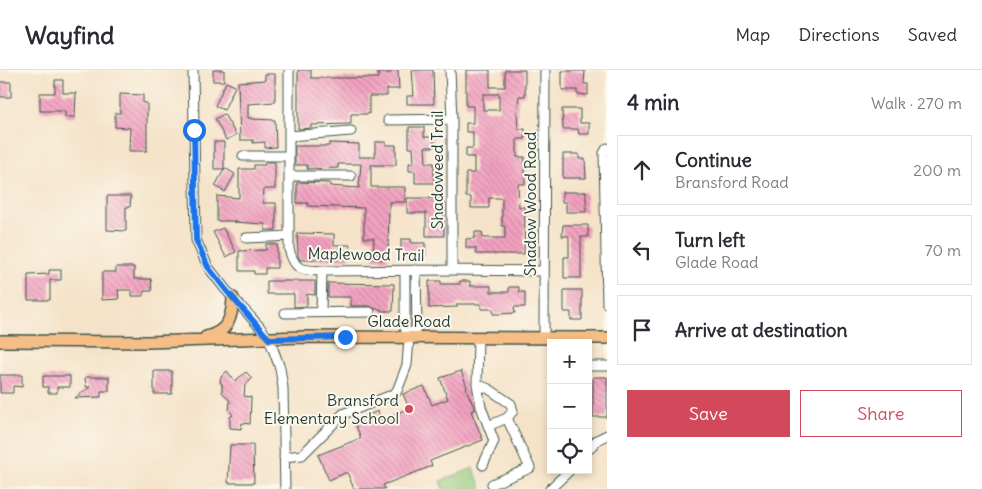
<!DOCTYPE html>
<meta charset="utf-8">
<style>
:root{--surface:#fff;--page:#f7f7f7;--text:#2b2b33;--muted:#7c7c81;--line:#e1e1e2;--accent:#d1495b}
body{margin:0;font-family:Delius,sans-serif;background:var(--page);color:var(--text)}
.controls{position:absolute;right:15px;bottom:15px;display:grid;overflow:hidden;border-radius:0px;box-shadow:0 2px 8px #0003}
.controls button{width:45px;height:45px;display:grid;place-items:center;padding:0;border:0;border-bottom:1px solid var(--line);background:var(--surface);color:var(--text);font:25px sans-serif}
.stop{position:absolute;width:15px;height:15px;margin:-11px;border:4px solid #1a73e8;border-radius:50%;background:#fff}
.stop.end{background:#1a73e8;border-color:#fff;box-shadow:0 1px 5px #0008}
.list{margin:0;padding:0;list-style:none}
h2{display:flex;justify-content:space-between;align-items:center;height:65px;margin:0;padding:0 20px;font-size:21px}
h2 small{font-size:16px;font-weight:400;color:var(--muted)}
.list li{display:grid;grid-template-columns:32px 1fr auto;gap:15px;align-items:center;box-sizing:border-box;height:70px;margin:0 10px 10px;padding:0 10px;border:1px solid var(--line);border-radius:0px}
.list b{display:block;font-size:19px;white-space:nowrap}
.list p{margin:0;font-size:16px;white-space:nowrap;color:var(--muted)}
.list em{font-size:16px;font-style:normal;color:var(--muted)}
.actions{display:flex;gap:10px;padding:15px 20px}
.actions a{flex:1;padding:11px 0;border:1px solid var(--accent);border-radius:0px;text-align:center;font-size:18px;color:var(--accent)}
.actions .main{background:var(--accent);color:#fff}
.icon{flex:none;width:28px;height:28px;fill:none;stroke:currentColor;stroke-width:2;stroke-linecap:round;stroke-linejoin:round}
.map{position:relative;flex:none;width:607px;height:419px;overflow:hidden}
header{display:flex;align-items:center;gap:30px;box-sizing:border-box;height:70px;padding:0 25px;background:var(--surface);border-bottom:1px solid var(--line)}
header strong{font-size:24px}
nav{display:flex;gap:28px;margin-inline-start:auto;font-size:18px}
main{display:flex}
aside{flex:1;background:var(--surface)}
.map>svg:first-child{display:block}
</style>
<header>
<strong>Wayfind</strong>
<nav><a>Map</a><a>Directions</a><a>Saved</a></nav>
</header>
<main>
<div class="map">
<svg width="607" height="419" viewBox="0 0 607 419">
<defs>
<pattern id="building-back-hatch" width="6" height="6" patternUnits="userSpaceOnUse" patternTransform="scale(1.25)"><rect width="6" height="6" fill="#f4a2c1"/><path d="M-1 5l2 2M0 0l6 6M5-1l2 2" fill="none" stroke="#c5859e"/></pattern>
</defs>
<rect width="100%" height="100%" fill="#fbf7ec"/>
<filter id="ink" filterUnits="userSpaceOnUse"><feTurbulence type="fractalNoise" baseFrequency=".02" numOctaves="2"/><feDisplacementMap in="SourceGraphic" scale="10" xChannelSelector="R" yChannelSelector="G"/><feConvolveMatrix kernelMatrix="1 2 1 2 8 2 1 2 1" color-interpolation-filters="sRGB"/></filter>
<filter id="wash" filterUnits="userSpaceOnUse"><feTurbulence type="fractalNoise" baseFrequency=".0096" numOctaves="4" result="noise"/><feDisplacementMap in="SourceGraphic" scale="20" xChannelSelector="R" yChannelSelector="G"/><feGaussianBlur stdDeviation="1.12" result="paint"/><feColorMatrix in="noise" values="0 0 0 0 0 0 0 0 0 0 0 0 0 0 0 0 0 1.4 0 .05"/><feComposite in="paint" operator="in"/></filter>
<g filter="url(#wash)">
<rect width="100%" height="100%" fill="#f5e3c9"/>
<!-- park -->
<path fill="#96c878" stroke="#5a8256" d="M473 398 482 419H443L440 411Z"/>
<g id="blocks">
<!-- building -->
<path fill="url(#building-back-hatch)" fill-rule="evenodd" d="M213 0H224V11H213Z
M298 0H311V8H378V3H391V0H398L399 19H387V26H369V44H351V54L311 55V58L298 59Z
M412 0H433L434 34H407V26H414Z
M466 0H490V17H505V0H525V26H519L517 42 518 59H525V69H517V87H525V114H518L519 137H525L524 184H476V178H466V169L475 168V162H482L483 168H505V156H502V128H489V138H471V127H466V103H474V87H466V78H473V62H466V53H473V36H466ZM483 24H499V40H483Z
M562 1H585L584 14H588V25L577 24V20H562Z
M265 4H275V32L248 34V48H251V49L275 50 276 77 265 78V72L253 73V70H240L238 12 265 10Z
M55 10H63V23H76L75 47H65V41H40V23H55Z
M0 12H11V27H0Z
M226 12 235 16 224 40 215 36Z
M120 24 143 25V33H147V81H129L130 58 115 57V43H120Z
M562 39H580V53H589V64H579L578 59H563Z
M224 44 236 65 226 70 215 49Z
M409 57H424V67H434V77H425L426 93H434V113H415V101H409V93H414L413 78H409Z
M214 72H224V99H214Z
M375 72H386V75H396V95H371V117H405V132H389L388 190 373 189 374 168H364V138L308 136V133H297V112L330 113V116L359 118 361 94H338V98L307 99V95H295V76H329V73L359 74V87H375Z
M563 84H579V89H585L586 108H563Z
M265 92H275V119H264L263 133H276V160H265V154L233 152 237 151H217V126L239 128V99H254V95H265Z
M225 98 235 104 225 122 215 116Z
M562 122H586V142H566V132H562Z
M107 126H131L130 137H126V161L107 160Z
M407 128H443L444 166H426V143H407Z
M563 155H588V167H581V208H564V187H569V166H562Z
M223 158 236 182 226 187 213 162Z
M297 163 334 164V175H350V189L300 190 298 185Z
M401 169H411V173H425V186H401Z
M266 174H277V198H265V204H254V201H239V181L266 180Z
M116 197H134V209H151L152 221H144V226H132V220H118L119 229 102 230V202H116Z
M49 200H61V210H50V230H28V205L49 204Z
M267 211H315V225L307 224V236L294 237V224H267Z
M429 211H441V214H460V211H470V216H491V222H509V217H519V222H525V237H514L515 243 500 244H493V239H481V234H457V237L429 238Z
M328 213 394 214 393 241H381V239H375L370 236H351V227H328Z
M564 220H582V250H571V242H564Z
M154 301H172V324H154Z
M227 301 235 311 246 302 251 307V310L245 315 244 326 251 327 250 354 242 353 241 359 230 358V347L233 345 229 340 230 331 222 322V314L220 312 221 307Z
M461 301 467 317 466 318 475 340 471 341 483 370 430 391 432 396 383 415 385 419H354L347 402 329 410 318 385 361 368 354 351 378 341 381 350 409 338 403 324 424 316 432 335 448 329 440 308Z
M0 305H22V317L13 316V323H0Z
M43 306H70V317H57V323H48V317H43Z
M85 307H109V321H101V327L75 328 90 317H86Z
M593 307H607V347H593Z
M230 375H253L254 413H228Z"/>
</g>
</g>
<g filter="url(#ink)">
<use href="#blocks" fill-opacity="0" stroke="#3f564a" stroke-width="1"/>
<g fill="none" stroke-linecap="round" stroke-linejoin="round">
<defs>
<path id="minor" d="M193 0 196 170 208 197 226 220 259 256 269 269 273 279 280 298 283 318 285 419
M289 0V179C295 201 301 200 322 201L452 200 544 201
M450 0 452 49V200
M388 50 452 49
M289 66 351 61
M607 78 604 83 607 234
M243 86H289
M289 106H351
M246 168 289 166
M321 242 322 201
M285 243 370 242
M478 267 477 314 481 337 494 371 483 395
M544 267 545 0
M409 268 417 257 416 200
M588 296H607
M477 314 489 319 511 334 513 341 507 348
M488 356 507 348 530 398 492 414
M588 380 597 370 607 365
M284 387 302 385 343 344 392 325 397 321 407 295 409 268 405 258V201
M550 419 570 400"/>
<path id="major" d="M206 267C228 262 232 248 233 228
M0 271 148 272 303 267 607 268"/>
</defs>
<!-- minor casing -->
<use href="#minor" stroke="#3f564a" stroke-width="11"/>
<!-- major casing -->
<use href="#major" stroke="#3f564a" stroke-width="14"/>
<!-- minor -->
<use href="#minor" stroke="#fff" stroke-width="9"/>
<!-- major -->
<use href="#major" stroke="#f6be87" stroke-width="11"/>
</g>
</g>
<g fill="none" stroke-linecap="round" stroke-linejoin="round" filter="url(#ink)">
<!-- route -->
<path stroke="#1a73e8" stroke-width="6" d="M194 60 196 170 208 197 226 220 269 269 345 267"/>
</g>
<!-- markers -->
<circle fill="#d1495b" stroke="#fbf7ec" stroke-width="2" cx="409" cy="339" r="5"/>
<g text-anchor="middle" stroke-width="4" stroke-linejoin="round" paint-order="stroke">
<!-- street labels -->
<g font-size="16" fill="#1f3d34" stroke="#fbf7ec">
<text transform="translate(437 100) rotate(-90)" y="6">Shadoweed Trail</text>
<text transform="translate(530 134) rotate(-90)" y="6">Shadow Wood Road</text>
<text transform="translate(366 184) rotate(1)" y="6">Maplewood Trail</text>
<text x="409" y="257">Glade Road</text>
</g>
<!-- poi labels -->
<g font-size="16" fill="#1f3d34" stroke="#fbf7ec" text-anchor="end">
<text x="399" y="336">Bransford<tspan x="399" dy="18">Elementary School</tspan></text>
</g>
</g>
</svg>
<div class="controls">
<button>+</button>
<button>−</button>
<button><svg class="icon" aria-label="locate" viewBox="0 0 24 24"><circle cx="12" cy="12" r="6"/><path d="M12 2v4M12 18v4M2 12h4M18 12h4"/></svg></button>
</div>
<div class="stop" style="left:194px;top:60px"></div>
<div class="stop end" style="left:345px;top:267px"></div>
</div>
<aside>
<h2>4 min<small>Walk · 270 m</small></h2>
<ul class="list">
<li><svg class="icon" aria-label="ahead" viewBox="0 0 24 24"><path d="M12 20V5M6 11l6-6 6 6"/></svg><div><b>Continue</b><p>Bransford Road</p></div><em>200 m</em></li>
<li><svg class="icon" aria-label="left" viewBox="0 0 24 24"><path d="M17 20v-9H6M10 6l-5 5 5 5"/></svg><div><b>Turn left</b><p>Glade Road</p></div><em>70 m</em></li>
<li><svg class="icon" aria-label="arrive" viewBox="0 0 24 24"><path d="M6 21V4h12l-3 4 3 4H6"/></svg><div><b>Arrive at destination</b></div></li>
</ul>
<div class="actions"><a class="main">Save</a><a>Share</a></div>
</aside>
</main>
